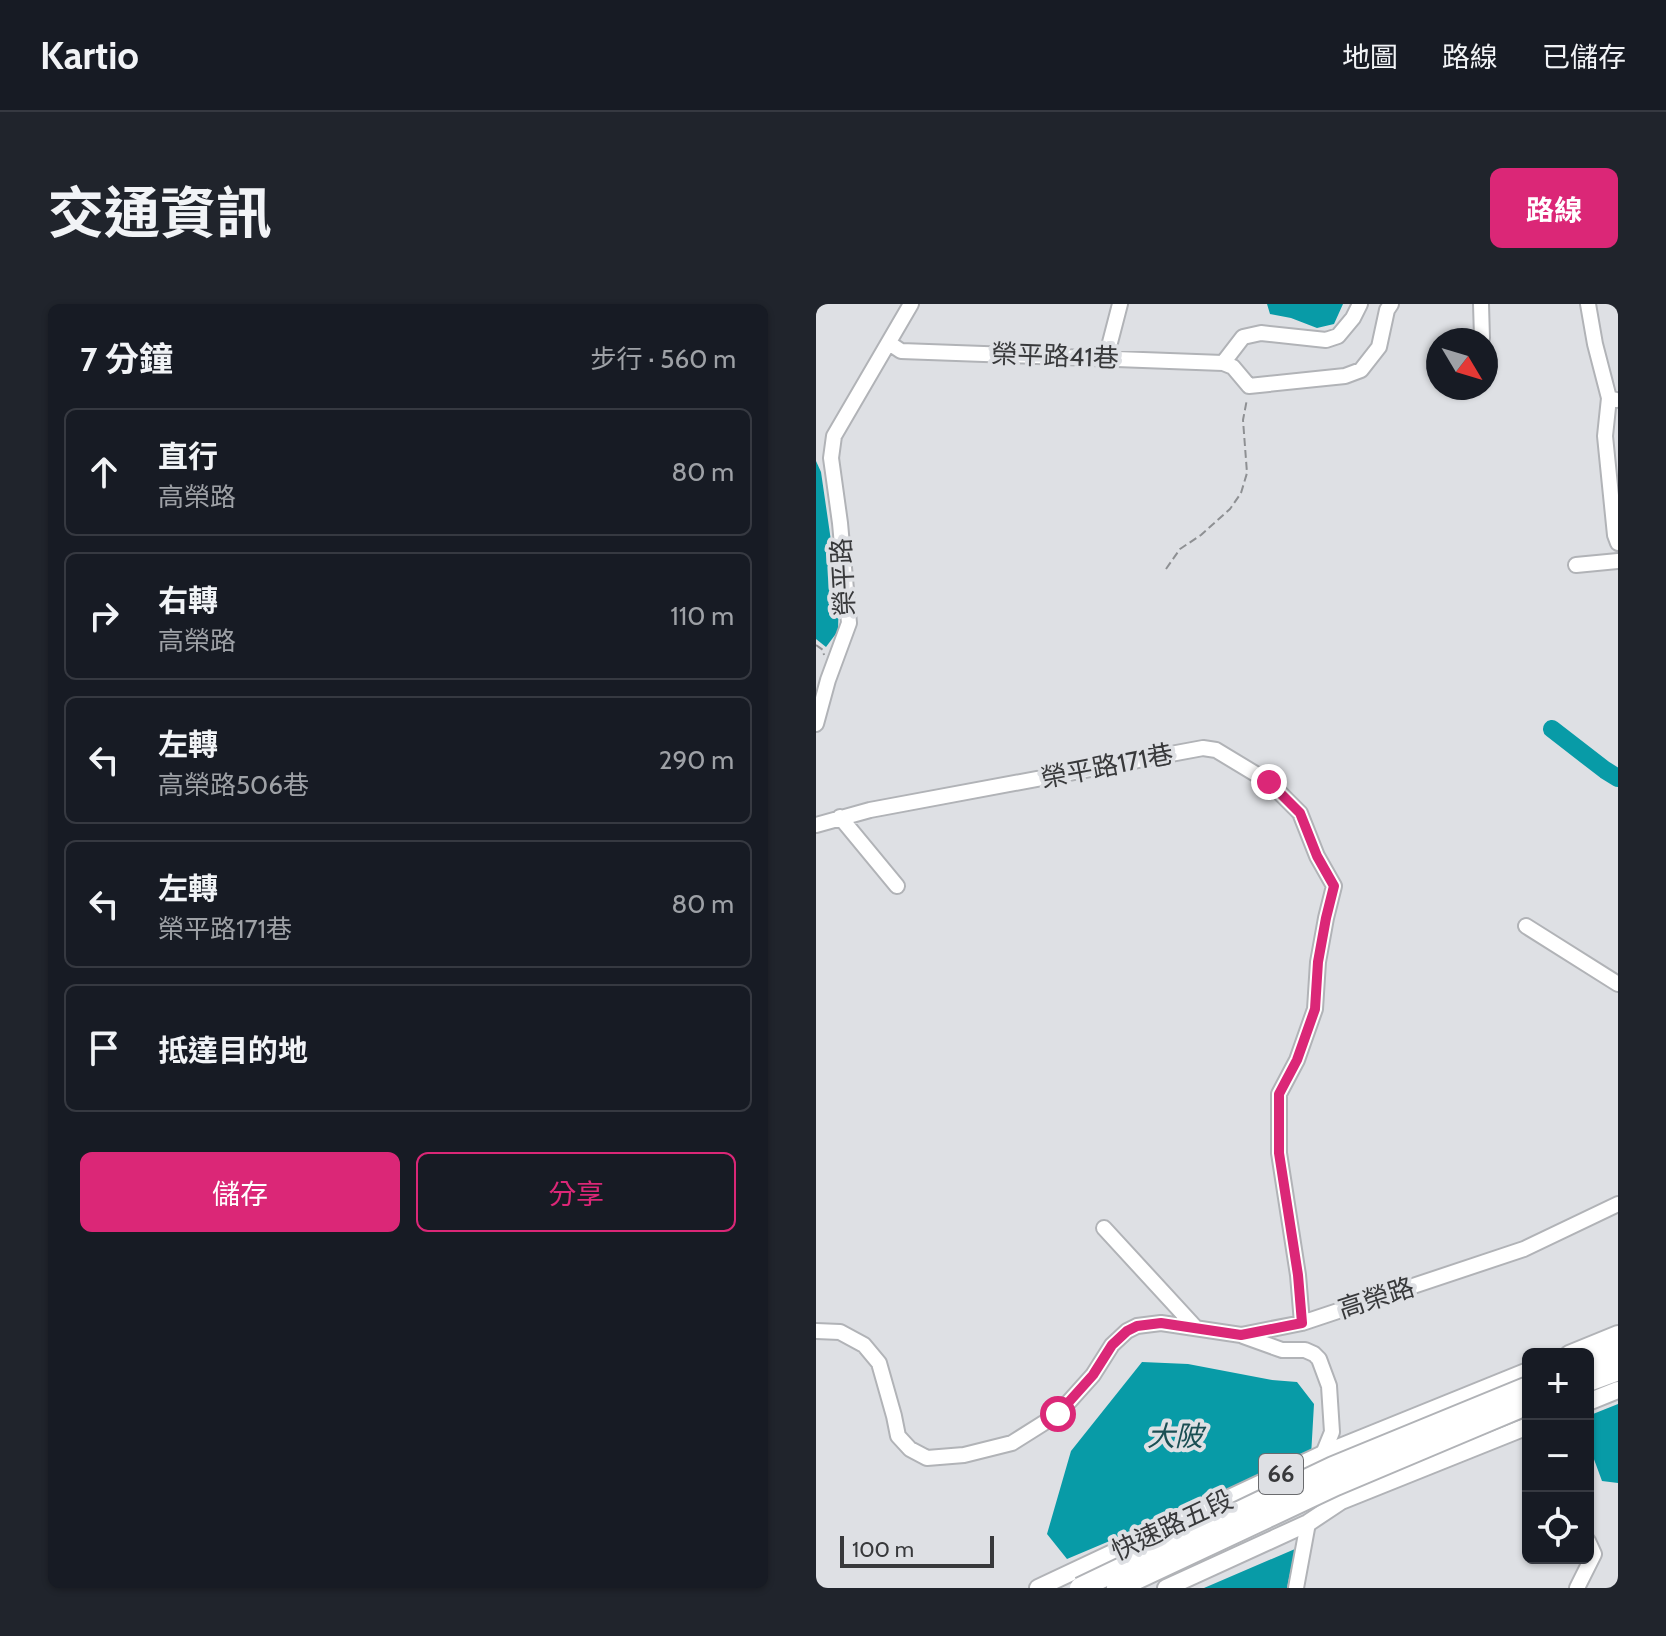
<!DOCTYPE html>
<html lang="zh-TW">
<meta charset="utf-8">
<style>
:root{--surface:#171b24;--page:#20242c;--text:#f1f3f6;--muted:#9ea1a6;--line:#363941;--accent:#db2777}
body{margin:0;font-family:Cabin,"Noto Sans TC",sans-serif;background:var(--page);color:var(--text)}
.controls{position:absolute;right:24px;bottom:24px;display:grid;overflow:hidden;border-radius:12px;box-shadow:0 2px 6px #0004}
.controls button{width:72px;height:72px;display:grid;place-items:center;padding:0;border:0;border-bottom:2px solid var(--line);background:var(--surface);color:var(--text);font:40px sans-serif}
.compass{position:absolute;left:610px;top:24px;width:72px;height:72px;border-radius:50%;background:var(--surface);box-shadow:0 2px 6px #0004;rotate:128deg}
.scale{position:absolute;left:24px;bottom:20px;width:154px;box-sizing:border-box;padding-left:8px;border:4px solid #38393b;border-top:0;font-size:22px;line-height:28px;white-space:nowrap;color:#38393b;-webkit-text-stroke:6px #dee0e4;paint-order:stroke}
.stop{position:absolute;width:24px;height:24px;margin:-18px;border:6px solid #db2777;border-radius:50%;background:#fff}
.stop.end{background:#db2777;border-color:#fff;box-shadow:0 2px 8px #0008}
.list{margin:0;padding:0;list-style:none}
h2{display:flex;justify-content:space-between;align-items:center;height:104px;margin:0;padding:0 32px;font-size:34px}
h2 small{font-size:26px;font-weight:400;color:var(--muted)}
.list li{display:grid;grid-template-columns:52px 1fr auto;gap:24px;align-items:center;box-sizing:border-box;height:128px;margin:0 16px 16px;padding:0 16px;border:2px solid var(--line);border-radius:12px}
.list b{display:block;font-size:30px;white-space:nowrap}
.list p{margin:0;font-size:26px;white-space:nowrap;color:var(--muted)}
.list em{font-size:26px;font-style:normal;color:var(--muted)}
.actions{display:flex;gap:16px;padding:24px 32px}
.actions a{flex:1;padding:18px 0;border:2px solid var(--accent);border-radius:12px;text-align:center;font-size:28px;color:var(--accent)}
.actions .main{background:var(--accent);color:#fff}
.icon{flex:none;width:44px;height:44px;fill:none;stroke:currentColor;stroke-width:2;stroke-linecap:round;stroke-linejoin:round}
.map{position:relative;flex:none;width:802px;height:1284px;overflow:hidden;border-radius:12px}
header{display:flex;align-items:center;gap:48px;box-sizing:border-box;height:112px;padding:0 40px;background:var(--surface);border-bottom:2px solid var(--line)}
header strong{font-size:38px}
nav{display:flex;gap:44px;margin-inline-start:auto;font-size:28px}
.intro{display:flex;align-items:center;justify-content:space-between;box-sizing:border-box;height:192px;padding:0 48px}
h1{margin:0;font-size:56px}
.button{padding:20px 36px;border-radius:12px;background:var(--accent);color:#fff;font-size:28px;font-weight:700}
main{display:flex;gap:48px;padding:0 48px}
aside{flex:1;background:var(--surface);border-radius:12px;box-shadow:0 2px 6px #0004}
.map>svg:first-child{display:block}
</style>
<header>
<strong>Kartio</strong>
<nav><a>地圖</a><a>路線</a><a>已儲存</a></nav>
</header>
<div class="intro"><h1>交通資訊</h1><a class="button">路線</a></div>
<main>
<aside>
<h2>7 分鐘<small>步行 · 560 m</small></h2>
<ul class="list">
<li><svg class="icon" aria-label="ahead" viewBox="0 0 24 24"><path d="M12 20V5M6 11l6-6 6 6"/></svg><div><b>直行</b><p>高榮路</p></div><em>80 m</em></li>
<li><svg class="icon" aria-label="right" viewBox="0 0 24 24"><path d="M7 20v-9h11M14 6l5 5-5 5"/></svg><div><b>右轉</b><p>高榮路</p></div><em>110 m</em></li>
<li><svg class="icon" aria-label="left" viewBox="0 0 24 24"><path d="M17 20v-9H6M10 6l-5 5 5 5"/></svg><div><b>左轉</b><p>高榮路506巷</p></div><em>290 m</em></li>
<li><svg class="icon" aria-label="left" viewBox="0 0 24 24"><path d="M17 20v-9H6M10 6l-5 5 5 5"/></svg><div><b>左轉</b><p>榮平路171巷</p></div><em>80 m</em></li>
<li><svg class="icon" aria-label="arrive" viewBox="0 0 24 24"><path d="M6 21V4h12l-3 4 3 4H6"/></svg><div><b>抵達目的地</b></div></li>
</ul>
<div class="actions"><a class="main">儲存</a><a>分享</a></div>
</aside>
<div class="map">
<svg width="802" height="1284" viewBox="0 0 802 1284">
<rect width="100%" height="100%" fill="#dee0e4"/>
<!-- water -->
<path fill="#089ba7" d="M451 0H527L518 20 501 24 475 14 454 10Z
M0 157 5 168 23 292 22 327 10 343 0 335Z
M326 1058 372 1060 456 1076 481 1078 498 1100 495 1152 251 1255 231 1230 255 1147Z
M802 1100V1179L786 1177 772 1139V1112Z
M479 1245 471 1284H388Z"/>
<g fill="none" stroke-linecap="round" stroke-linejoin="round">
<!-- river -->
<path stroke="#089ba7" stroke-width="18" d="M736 425 789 466 802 474"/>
<defs>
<path id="minor" d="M665 0 666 34
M772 0 779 40 793 94 800 96
M73 39 85 47 407 59 417 63 433 82 529 72 545 66 563 43 571 6 575 0
M290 54 304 0
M407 59 427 33 445 29 510 36 522 32 537 14 544 0
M793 94 789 132 799 231 802 239
M760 261 802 257
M0 420 12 376 33 319 24 219 15 154 18 132 95 0
M24 513 81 582
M0 521 54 506 387 444 400 446 453 478 484 509 501 552 518 582 510 614 502 658 499 705 481 756 463 790V849L482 971 486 1019
M710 622 802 680
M288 924 380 1024
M0 1027 24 1028 48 1041 63 1059 78 1112 82 1132 94 1145 111 1154 148 1151 196 1139 242 1110 277 1071 296 1041 311 1027 321 1022 345 1019 425 1031 486 1019 708 945 802 900
M427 1032 466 1046H489L498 1050 503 1055 513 1082 516 1128 507 1150
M480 1284 492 1219
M761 1284 778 1250 772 1237"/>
<path id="major" d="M753 1050 802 1030
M772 1098 802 1086
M222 1284 507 1150 712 1067
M350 1284 492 1219 525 1197 712 1122"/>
<path id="highway" d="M772 1060 802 1048
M772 1077 802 1066"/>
</defs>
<!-- minor casing -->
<use href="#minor" stroke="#b1b3b7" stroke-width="18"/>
<!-- major casing -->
<use href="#major" stroke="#b1b3b7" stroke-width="20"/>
<!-- highway casing -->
<use href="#highway" stroke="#b1b3b7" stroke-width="24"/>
<!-- path -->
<path stroke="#8e9093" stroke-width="2" stroke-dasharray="8 4" stroke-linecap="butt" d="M350 265 364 245 385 231 414 205 425 189 431 169 427 116 431 95
M0 341 7 346 8 351"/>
<!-- minor -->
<use href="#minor" stroke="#fff" stroke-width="14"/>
<!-- major -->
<use href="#major" stroke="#fff" stroke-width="16"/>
<!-- highway -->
<use href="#highway" stroke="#fff" stroke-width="20"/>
<defs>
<path id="highway-bridge" d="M264 1284 517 1163 712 1083
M301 1284 520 1181 712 1100"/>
</defs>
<!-- highway-bridge casing -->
<use href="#highway-bridge" stroke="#b1b3b7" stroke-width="24" stroke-linecap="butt"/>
<!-- highway-bridge -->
<use href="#highway-bridge" stroke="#fff" stroke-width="20"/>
</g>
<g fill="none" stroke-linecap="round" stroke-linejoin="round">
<!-- route -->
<path stroke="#db2777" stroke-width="10" d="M242 1110 277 1071 296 1041 311 1027 321 1022 345 1019 425 1031 486 1019 482 971 463 849V790L481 756 499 705 502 658 510 614 518 582 501 552 484 509 453 478"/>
</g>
<g text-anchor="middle" stroke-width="8" stroke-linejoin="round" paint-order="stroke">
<!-- shield labels -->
<rect fill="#dee0e4" stroke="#6a6b6e" stroke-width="2" x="443" y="1150" width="44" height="40" rx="6"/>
<g font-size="24" font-weight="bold" fill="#38393b">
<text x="465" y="1178">66</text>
</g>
<!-- street labels -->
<g font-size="26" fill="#38393b" stroke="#dee0e4">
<text transform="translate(239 52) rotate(2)" y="9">榮平路41巷</text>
<text transform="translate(27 273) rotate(-93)" y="9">榮平路</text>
<text transform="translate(291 462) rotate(-11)" y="9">榮平路171巷</text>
<text transform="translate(560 994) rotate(-18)" y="9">高榮路</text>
<text transform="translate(356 1221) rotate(-25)" y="9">快速路五段</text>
</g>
<!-- water labels -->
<g font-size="28" font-style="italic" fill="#1a4e53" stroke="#dee0e4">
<text x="359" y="1142">大陂</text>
</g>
</g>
</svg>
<div class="controls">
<button>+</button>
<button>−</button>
<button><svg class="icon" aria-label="locate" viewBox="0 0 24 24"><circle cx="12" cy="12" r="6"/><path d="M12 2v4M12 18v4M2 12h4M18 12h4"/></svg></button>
</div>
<svg class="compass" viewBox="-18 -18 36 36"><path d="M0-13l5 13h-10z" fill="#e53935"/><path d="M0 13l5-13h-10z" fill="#9ea1a6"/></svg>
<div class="scale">100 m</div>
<div class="stop" style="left:242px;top:1110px"></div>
<div class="stop end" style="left:453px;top:478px"></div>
</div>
</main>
